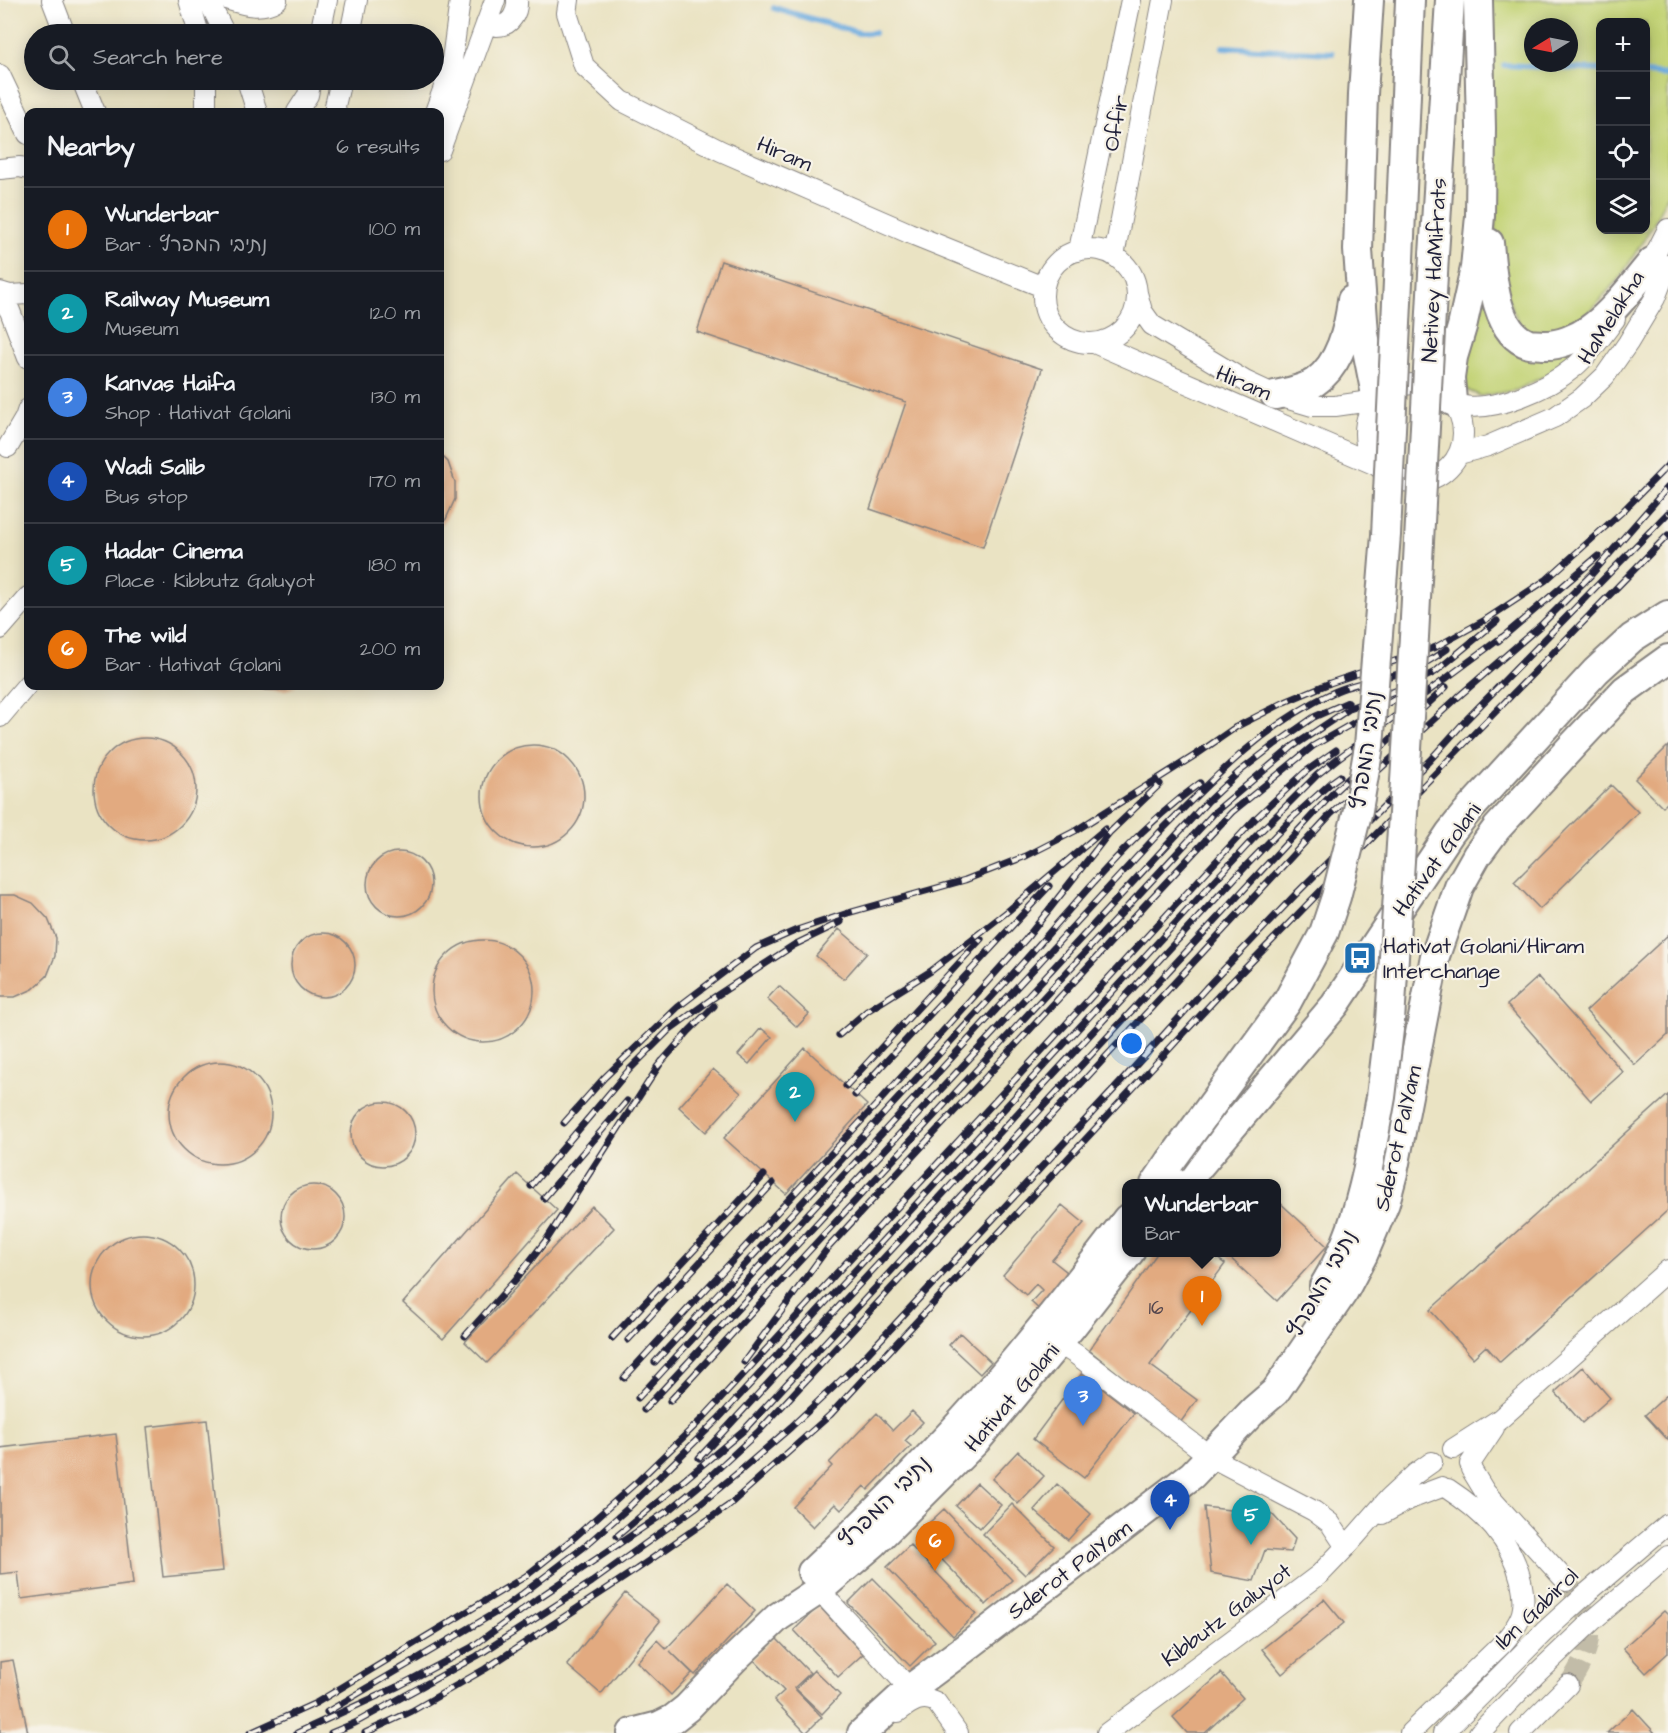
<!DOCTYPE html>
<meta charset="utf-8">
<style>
:root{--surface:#171b24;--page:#20242c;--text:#f1f3f6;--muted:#9ea1a6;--line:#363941;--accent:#b45309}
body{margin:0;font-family:"Architects Daughter","Playpen Sans Hebrew",sans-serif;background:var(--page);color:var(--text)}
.controls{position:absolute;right:18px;top:18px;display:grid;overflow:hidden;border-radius:12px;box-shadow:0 3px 15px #0003}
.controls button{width:54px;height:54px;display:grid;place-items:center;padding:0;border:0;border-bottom:2px solid var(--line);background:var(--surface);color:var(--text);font:30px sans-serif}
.compass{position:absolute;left:1524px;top:18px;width:54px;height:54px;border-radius:50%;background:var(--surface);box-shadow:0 3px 15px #0003;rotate:260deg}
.you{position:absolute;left:1132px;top:1044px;width:21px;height:21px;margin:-15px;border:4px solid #fff;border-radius:50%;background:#1a73e8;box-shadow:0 0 0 9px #1a73e833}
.badge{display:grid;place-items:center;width:39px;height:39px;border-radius:50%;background:var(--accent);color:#fff;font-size:20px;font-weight:700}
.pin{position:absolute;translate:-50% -50px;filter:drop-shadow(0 2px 3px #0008)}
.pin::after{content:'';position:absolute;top:32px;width:21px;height:18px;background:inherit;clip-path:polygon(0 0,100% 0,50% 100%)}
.popup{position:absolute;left:1122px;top:1179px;width:159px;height:78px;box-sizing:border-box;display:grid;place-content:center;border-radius:12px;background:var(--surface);filter:drop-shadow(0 2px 4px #0005);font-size:20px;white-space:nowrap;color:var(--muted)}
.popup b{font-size:22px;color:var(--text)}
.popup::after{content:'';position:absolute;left:50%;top:100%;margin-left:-12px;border:12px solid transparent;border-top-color:var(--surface)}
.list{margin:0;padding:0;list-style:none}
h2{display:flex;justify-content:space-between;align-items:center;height:78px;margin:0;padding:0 24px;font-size:26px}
h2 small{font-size:20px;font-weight:400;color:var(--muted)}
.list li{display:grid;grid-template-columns:39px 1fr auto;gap:18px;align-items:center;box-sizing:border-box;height:84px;padding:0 24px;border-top:2px solid var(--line)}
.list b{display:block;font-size:22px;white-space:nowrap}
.list p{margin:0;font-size:20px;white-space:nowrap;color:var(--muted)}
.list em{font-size:20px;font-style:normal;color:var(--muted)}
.icon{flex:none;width:33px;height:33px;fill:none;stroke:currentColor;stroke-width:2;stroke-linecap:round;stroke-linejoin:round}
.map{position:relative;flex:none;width:1668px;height:1733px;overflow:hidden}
.search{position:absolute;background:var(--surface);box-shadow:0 3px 15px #0003;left:24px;top:24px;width:420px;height:66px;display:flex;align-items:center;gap:15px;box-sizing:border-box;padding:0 21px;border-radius:33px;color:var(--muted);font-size:22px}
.panel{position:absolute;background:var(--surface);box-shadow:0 3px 15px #0003;left:24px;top:108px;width:420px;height:582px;border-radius:12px}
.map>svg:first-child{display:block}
</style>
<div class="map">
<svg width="1668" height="1733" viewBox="0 0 1668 1733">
<rect width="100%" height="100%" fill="#f7f3e8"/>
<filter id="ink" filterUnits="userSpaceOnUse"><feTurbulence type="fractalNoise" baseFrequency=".0167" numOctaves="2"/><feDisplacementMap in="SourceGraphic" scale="12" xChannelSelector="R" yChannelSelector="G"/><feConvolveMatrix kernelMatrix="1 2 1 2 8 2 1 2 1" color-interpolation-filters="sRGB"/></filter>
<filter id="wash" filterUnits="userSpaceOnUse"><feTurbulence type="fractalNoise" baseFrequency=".008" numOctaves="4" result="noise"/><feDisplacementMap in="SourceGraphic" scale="24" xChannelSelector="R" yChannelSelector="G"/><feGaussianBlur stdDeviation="1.35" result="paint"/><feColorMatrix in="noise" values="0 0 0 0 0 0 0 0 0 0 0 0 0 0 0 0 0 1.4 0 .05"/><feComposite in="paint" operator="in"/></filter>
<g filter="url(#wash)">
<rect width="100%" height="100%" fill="#eae3c3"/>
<!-- green -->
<path fill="#c3d376" stroke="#727a58" stroke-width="1.5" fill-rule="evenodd" d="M1490 0H1668V193L1653 225 1621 276 1592 309 1569 328 1543 337 1522 330 1498 277 1492 135ZM1600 22H1646V230H1600ZM1533 27H1569V63H1533Z
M1483 254 1511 340H1595L1556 370 1517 390 1481 396 1459 387Z"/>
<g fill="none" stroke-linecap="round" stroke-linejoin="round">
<!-- stream -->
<path stroke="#6cabdf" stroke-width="6" d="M774 8 859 33H874
M1223 47 1332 53
M1504 65 1600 70
M1646 73 1668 75"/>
</g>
<g id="blocks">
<!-- building -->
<path fill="#e2aa80" d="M721 261 1042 369 983 547 870 509 906 402 697 332Z
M440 454 448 462 455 482V499L446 519 440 525Z
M255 686H297L286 690H265Z
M94 789a51 51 0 1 1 102 0a51 51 0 1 1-102 0Z
M482 796a51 51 0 1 1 102 0a51 51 0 1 1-102 0Z
M1668 746V802L1663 807 1635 779Z
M1611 785 1638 812 1540 909 1514 882Z
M367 884a32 32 0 1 1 64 0a32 32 0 1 1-64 0Z
M0 895H15L33 903 48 919 56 938 55 956 47 976 33 989 15 997H0Z
M839 929 867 953 844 979 816 956Z
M291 965a32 32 0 1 1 64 0a32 32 0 1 1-64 0Z
M1668 935V1035L1635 1065 1586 1011Z
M432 991a51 51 0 1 1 102 0a51 51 0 1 1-102 0Z
M1538 977 1623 1072 1591 1101 1507 1005Z
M779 986 809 1014 797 1027 767 999Z
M761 1028 772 1037 749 1064 738 1055Z
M805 1048 867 1105 786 1194 724 1138Z
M169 1113a51 51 0 1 1 102 0a51 51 0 1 1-102 0Z
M713 1069 741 1093 706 1132 679 1107Z
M1668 1095V1210L1500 1362 1486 1346 1473 1358 1430 1310Z
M351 1134a32 32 0 1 1 64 0a32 32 0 1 1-64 0Z
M517 1174 557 1210 443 1339 403 1303Z
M281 1217a32 32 0 1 1 64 0a32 32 0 1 1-64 0Z
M1277 1200 1327 1246 1277 1301 1227 1255 1229 1252H1277Z
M1062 1205 1084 1223 1052 1260 1067 1272 1041 1311 1031 1302 1042 1290 1036 1284 1026 1295 1003 1275Z
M592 1206 614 1228 487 1363 465 1342Z
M92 1285a51 51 0 1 1 102 0a51 51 0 1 1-102 0Z
M1158 1252H1209L1225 1264 1150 1365 1197 1400 1180 1423 1089 1350Z
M960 1333 991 1362 980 1374 949 1345Z
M1583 1367 1610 1398 1582 1423 1555 1392Z
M1082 1373 1134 1413 1084 1478 1033 1439Z
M1668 1394V1440L1645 1415Z
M912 1411 923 1422 905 1441 911 1446 868 1490 864 1486 841 1510 835 1504 813 1527 793 1507 832 1466 829 1463 877 1413 893 1430Z
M207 1420 223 1571 163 1577 147 1427Z
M116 1434 133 1584 21 1599 18 1572 0 1574V1448Z
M1018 1451 1044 1476 1018 1504 992 1479Z
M977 1483 1001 1505 980 1528 956 1506Z
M1057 1484 1091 1514 1068 1540 1034 1510Z
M1012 1504 1054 1546 1025 1575 983 1534Z
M1204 1507 1273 1515 1295 1539 1291 1552 1265 1550 1254 1581 1211 1573Z
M944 1509 1012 1580 986 1605 917 1534Z
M910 1545 976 1614 953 1636 887 1567Z
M873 1578 935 1641 910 1666 848 1603Z
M727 1584 755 1611 695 1675 670 1651 692 1673 671 1695 637 1662 657 1640 666 1649Z
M625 1593 660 1621 601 1694 567 1665Z
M1324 1599 1344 1623 1282 1674 1262 1649Z
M819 1606 863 1654 838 1677 794 1630Z
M1664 1611 1668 1615V1653L1646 1673 1623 1648Z
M775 1637 810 1673 794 1688 822 1717 806 1733 774 1700 784 1691 753 1659Z
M13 1660 28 1733H0V1662Z
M814 1670 840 1695 822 1714 796 1689Z
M1221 1673 1243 1698 1205 1733H1187L1173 1717Z
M1633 1709 1655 1733H1607Z"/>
</g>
</g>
<g filter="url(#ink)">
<use href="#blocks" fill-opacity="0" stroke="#86827f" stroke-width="1.5"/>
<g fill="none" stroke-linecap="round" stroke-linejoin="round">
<!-- minor-tunnel -->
<path stroke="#c2bca8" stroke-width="20" stroke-dasharray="20 10" stroke-linecap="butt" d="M1566 1581C1596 1621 1597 1643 1568 1685"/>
<defs>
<path id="minor" d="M52 0 65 34
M189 0 199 34
M208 0 225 34
M229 0C245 5 261 10 277 0
M569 0 567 13 584 66 622 101 721 151 909 233 1043 287
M486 24C490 24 493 26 497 26 511 26 518 12 517 0
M320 34 327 0
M350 34 357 0
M0 75 28 134
M82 80 95 112
M206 80V112
M247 80 257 112
M297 112 308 95 311 80
M336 112 335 106 341 80
M435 112 451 68 460 0
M440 150 495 0
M0 169 20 167 28 169
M1043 296a47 47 0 1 1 94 0a47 47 0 1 1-94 0Z
M1079 250 1131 0
M1114 256 1163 0
M1646 272 1668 229
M0 292 10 295 28 294
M1137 293 1142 311 1152 325 1245 381 1275 395 1312 406H1335L1377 400
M0 296 10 311 28 358
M1094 343 1376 465
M1365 433a49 49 0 1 1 98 0a49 49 0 1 1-98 0Z
M1452 401C1456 403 1461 406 1465 406 1496 411 1549 388 1573 368 1589 355 1602 336 1615 319
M8 447 25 418 28 409
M1459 454 1488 446 1555 417 1582 398 1605 376 1628 343 1655 298 1668 265
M0 629 28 597
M0 717 28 684
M1053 1348H1066L1077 1355 1211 1457 1314 1511 1330 1523 1346 1547
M1453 1449 1500 1419 1668 1270
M1470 1464 1494 1428
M1471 1469 1485 1492 1566 1581
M1382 1514 1410 1499 1442 1487
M819 1590 910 1689
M898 1712C910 1703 921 1694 936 1702L958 1733
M1107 1733 1239 1635 1320 1574 1346 1547 1389 1498 1415 1474 1432 1462
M1410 1733 1502 1644C1510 1635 1519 1624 1522 1613 1525 1602 1523 1590 1521 1581 1511 1539 1483 1512 1448 1489
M1443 1733 1544 1632 1588 1592 1668 1524
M1479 1733 1535 1675 1592 1621 1668 1556
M1520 1733 1568 1685"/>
<path id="highway" d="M1369 0 1363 94 1358 250 1364 334 1377 400
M1489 243C1492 273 1494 333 1529 344 1533 345 1538 344 1543 345 1559 346 1577 338 1590 329 1612 314 1635 283 1652 262
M1434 255 1450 0
M1399 260 1410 0
M1275 395C1288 392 1304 390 1315 382 1340 365 1349 328 1352 300
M1452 401 1450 378 1453 357 1462 327 1475 268 1480 216 1481 128 1478 0
M1155 1184 1170 1162
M1184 1184 1335 1005 1450 833 1466 813 1596 671 1632 638 1668 615
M1324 1286C1348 1247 1358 1212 1368 1168
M812 1572C864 1523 915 1473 963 1420 1021 1356 1074 1288 1127 1219
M632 1733 659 1726 673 1719 687 1708 735 1658 778 1617 819 1590 874 1543 977 1440 1073 1325 1130 1252
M862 1733 910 1689 964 1649 1192 1475 1254 1410 1275 1392 1344 1291 1363 1255 1385 1203 1393 1173 1435 956 1459 887 1477 855 1497 828 1574 744 1625 690 1668 659"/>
</defs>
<!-- minor casing -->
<use href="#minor" stroke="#86827f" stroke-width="22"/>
<!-- highway casing -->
<use href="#highway" stroke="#86827f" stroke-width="32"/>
<!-- minor -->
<use href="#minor" stroke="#fff" stroke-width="20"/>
<!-- highway -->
<use href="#highway" stroke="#fff" stroke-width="28"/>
<defs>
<path id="rail" d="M1498 641 1598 556
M839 1035 867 1011 931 971 1008 911 1105 829
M657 1067 689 1031 714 1006
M846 1086 981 939
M855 1095 1049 886
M564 1123 604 1078 678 1007 756 948 797 930 848 913 965 880 1026 856 1075 831 1197 754 1236 727 1285 702 1330 683 1436 647 1485 620 1546 580 1623 511 1668 465
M531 1186 629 1070 669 1030 713 998 794 945 841 922
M544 1198 627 1101
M465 1336 516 1279 547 1239 662 1061
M612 1338 764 1175
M628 1340 773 1183
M655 1362C773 1233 892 1106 1010 977 1071 910 1126 837 1200 783
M744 1362 827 1249 1145 905 1232 812 1313 746 1406 693
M624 1378 877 1104 1026 939 1109 833 1160 784
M638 1398 1158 834C1212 780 1261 727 1332 693 1354 682 1379 680 1402 673 1417 669 1434 658 1447 649
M670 1401 1216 811 1292 747 1352 707 1403 688 1435 672 1497 621
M644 1410 1207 802 1239 772 1274 745 1314 717 1348 702
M699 1458 1245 867 1292 818 1333 781 1340 776
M617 1536 744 1430 1334 792 1446 687
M327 1712 505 1607 584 1547 627 1509 718 1419 1254 838 1317 775 1337 759 1502 637
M250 1733 316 1703 526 1576 576 1536 639 1480 704 1417 1255 819 1305 772 1336 750
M297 1733 399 1686 472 1647 537 1599 672 1508 707 1479 759 1431 1330 815 1458 697 1541 625 1591 575 1668 487
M331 1733 355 1723 477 1656 592 1582 695 1508 739 1472 791 1427 856 1366 1119 1084 1206 988 1296 894 1430 760 1467 719 1668 513
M365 1733 412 1711 485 1669 637 1569 728 1506 830 1415 1223 991 1668 535"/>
</defs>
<!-- rail casing -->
<use href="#rail" stroke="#22223b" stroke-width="7"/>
<!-- rail -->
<use href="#rail" stroke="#f7f3e8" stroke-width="4.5" stroke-dasharray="14" stroke-linecap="butt"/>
<defs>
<path id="highway-bridge" d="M1170 1162 1287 1002 1324 933 1336 897 1358 810 1369 746 1386 535 1399 260
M1368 1168 1381 1097 1390 1021 1414 637 1434 255"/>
</defs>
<!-- highway-bridge casing -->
<use href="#highway-bridge" stroke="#86827f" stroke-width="32" stroke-linecap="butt"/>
<!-- highway-bridge -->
<use href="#highway-bridge" stroke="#fff" stroke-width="28"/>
</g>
</g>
<!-- icons -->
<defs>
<symbol id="bus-square" viewBox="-11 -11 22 22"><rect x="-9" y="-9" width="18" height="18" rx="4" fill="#1f6fb2" stroke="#f7f3e8"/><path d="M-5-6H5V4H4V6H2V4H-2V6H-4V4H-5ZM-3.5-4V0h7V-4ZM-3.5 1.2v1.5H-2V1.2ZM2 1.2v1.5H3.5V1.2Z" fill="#fff"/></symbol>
</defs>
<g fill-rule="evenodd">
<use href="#bus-square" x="1341" y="939" width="38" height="38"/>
</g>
<g text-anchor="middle" stroke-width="4.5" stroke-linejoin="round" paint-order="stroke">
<!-- number labels -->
<g font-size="20" fill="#52444c">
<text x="1156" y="1314">16</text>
</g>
<!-- street labels -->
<g font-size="22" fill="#22223b" stroke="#f7f3e8">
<text transform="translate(1115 123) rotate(-79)" y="8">Offir</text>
<text transform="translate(785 153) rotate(23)" y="8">Hiram</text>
<text transform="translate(1433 270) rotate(-87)" y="8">Netivey HaMifrats</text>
<text transform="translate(1610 317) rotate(-58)" y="8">HaMelakha</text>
<text transform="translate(1244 382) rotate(23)" y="8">Hiram</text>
<text transform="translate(1365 750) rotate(-82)" y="8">נתיבי המפרץ</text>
<text transform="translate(1436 859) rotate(-54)" y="8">Hativat Golani</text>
<text transform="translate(1397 1138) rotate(-77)" y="8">Sderot PalYam</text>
<text transform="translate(1321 1283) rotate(-61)" y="8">נתיבי המפרץ</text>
<text transform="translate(1011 1397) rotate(-50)" y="8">Hativat Golani</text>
<text transform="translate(884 1501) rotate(-45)" y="8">נתיבי המפרץ</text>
<text transform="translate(1069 1569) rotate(-37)" y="8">Sderot PalYam</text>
<text transform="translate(1536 1608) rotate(-44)" y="8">Ibn Gabirol</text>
<text transform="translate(1226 1614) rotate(-37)" y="8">Kibbutz Galuyot</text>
</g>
<!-- poi labels -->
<g font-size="22" fill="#22223b" stroke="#f7f3e8" text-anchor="start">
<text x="1383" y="953">Hativat Golani/Hiram<tspan x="1383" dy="25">Interchange</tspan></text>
</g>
</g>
</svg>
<div class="controls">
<button>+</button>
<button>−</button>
<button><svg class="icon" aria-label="locate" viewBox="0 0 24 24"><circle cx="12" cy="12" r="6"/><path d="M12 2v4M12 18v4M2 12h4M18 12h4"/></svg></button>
<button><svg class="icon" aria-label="layers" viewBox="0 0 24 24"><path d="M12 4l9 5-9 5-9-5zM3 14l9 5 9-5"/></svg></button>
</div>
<svg class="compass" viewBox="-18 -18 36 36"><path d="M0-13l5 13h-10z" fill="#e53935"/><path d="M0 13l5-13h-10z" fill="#9ea1a6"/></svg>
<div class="you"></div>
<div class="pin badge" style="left:1202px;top:1326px;background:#e8710a">1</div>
<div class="popup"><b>Wunderbar</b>Bar</div>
<div class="pin badge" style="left:795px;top:1122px;background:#0f9aa8">2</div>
<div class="pin badge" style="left:1083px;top:1426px;background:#3f7fe0">3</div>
<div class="pin badge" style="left:1170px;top:1530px;background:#1a4fb4">4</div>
<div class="pin badge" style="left:1251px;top:1545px;background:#0f9aa8">5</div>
<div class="pin badge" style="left:935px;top:1571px;background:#e8710a">6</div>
<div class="search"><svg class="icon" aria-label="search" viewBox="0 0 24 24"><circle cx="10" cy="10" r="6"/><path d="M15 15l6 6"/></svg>Search here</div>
<section class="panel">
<h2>Nearby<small>6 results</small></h2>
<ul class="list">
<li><span class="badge" style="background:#e8710a">1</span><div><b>Wunderbar</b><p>Bar · נתיבי המפרץ</p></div><em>100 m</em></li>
<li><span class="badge" style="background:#0f9aa8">2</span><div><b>Railway Museum</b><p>Museum</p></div><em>120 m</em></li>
<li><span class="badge" style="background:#3f7fe0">3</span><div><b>Kanvas Haifa</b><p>Shop · Hativat Golani</p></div><em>130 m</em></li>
<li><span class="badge" style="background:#1a4fb4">4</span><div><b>Wadi Salib</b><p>Bus stop</p></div><em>170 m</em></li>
<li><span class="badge" style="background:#0f9aa8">5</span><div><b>Hadar Cinema</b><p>Place · Kibbutz Galuyot</p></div><em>180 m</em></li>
<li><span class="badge" style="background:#e8710a">6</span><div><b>The wild</b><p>Bar · Hativat Golani</p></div><em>200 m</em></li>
</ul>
</section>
</div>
